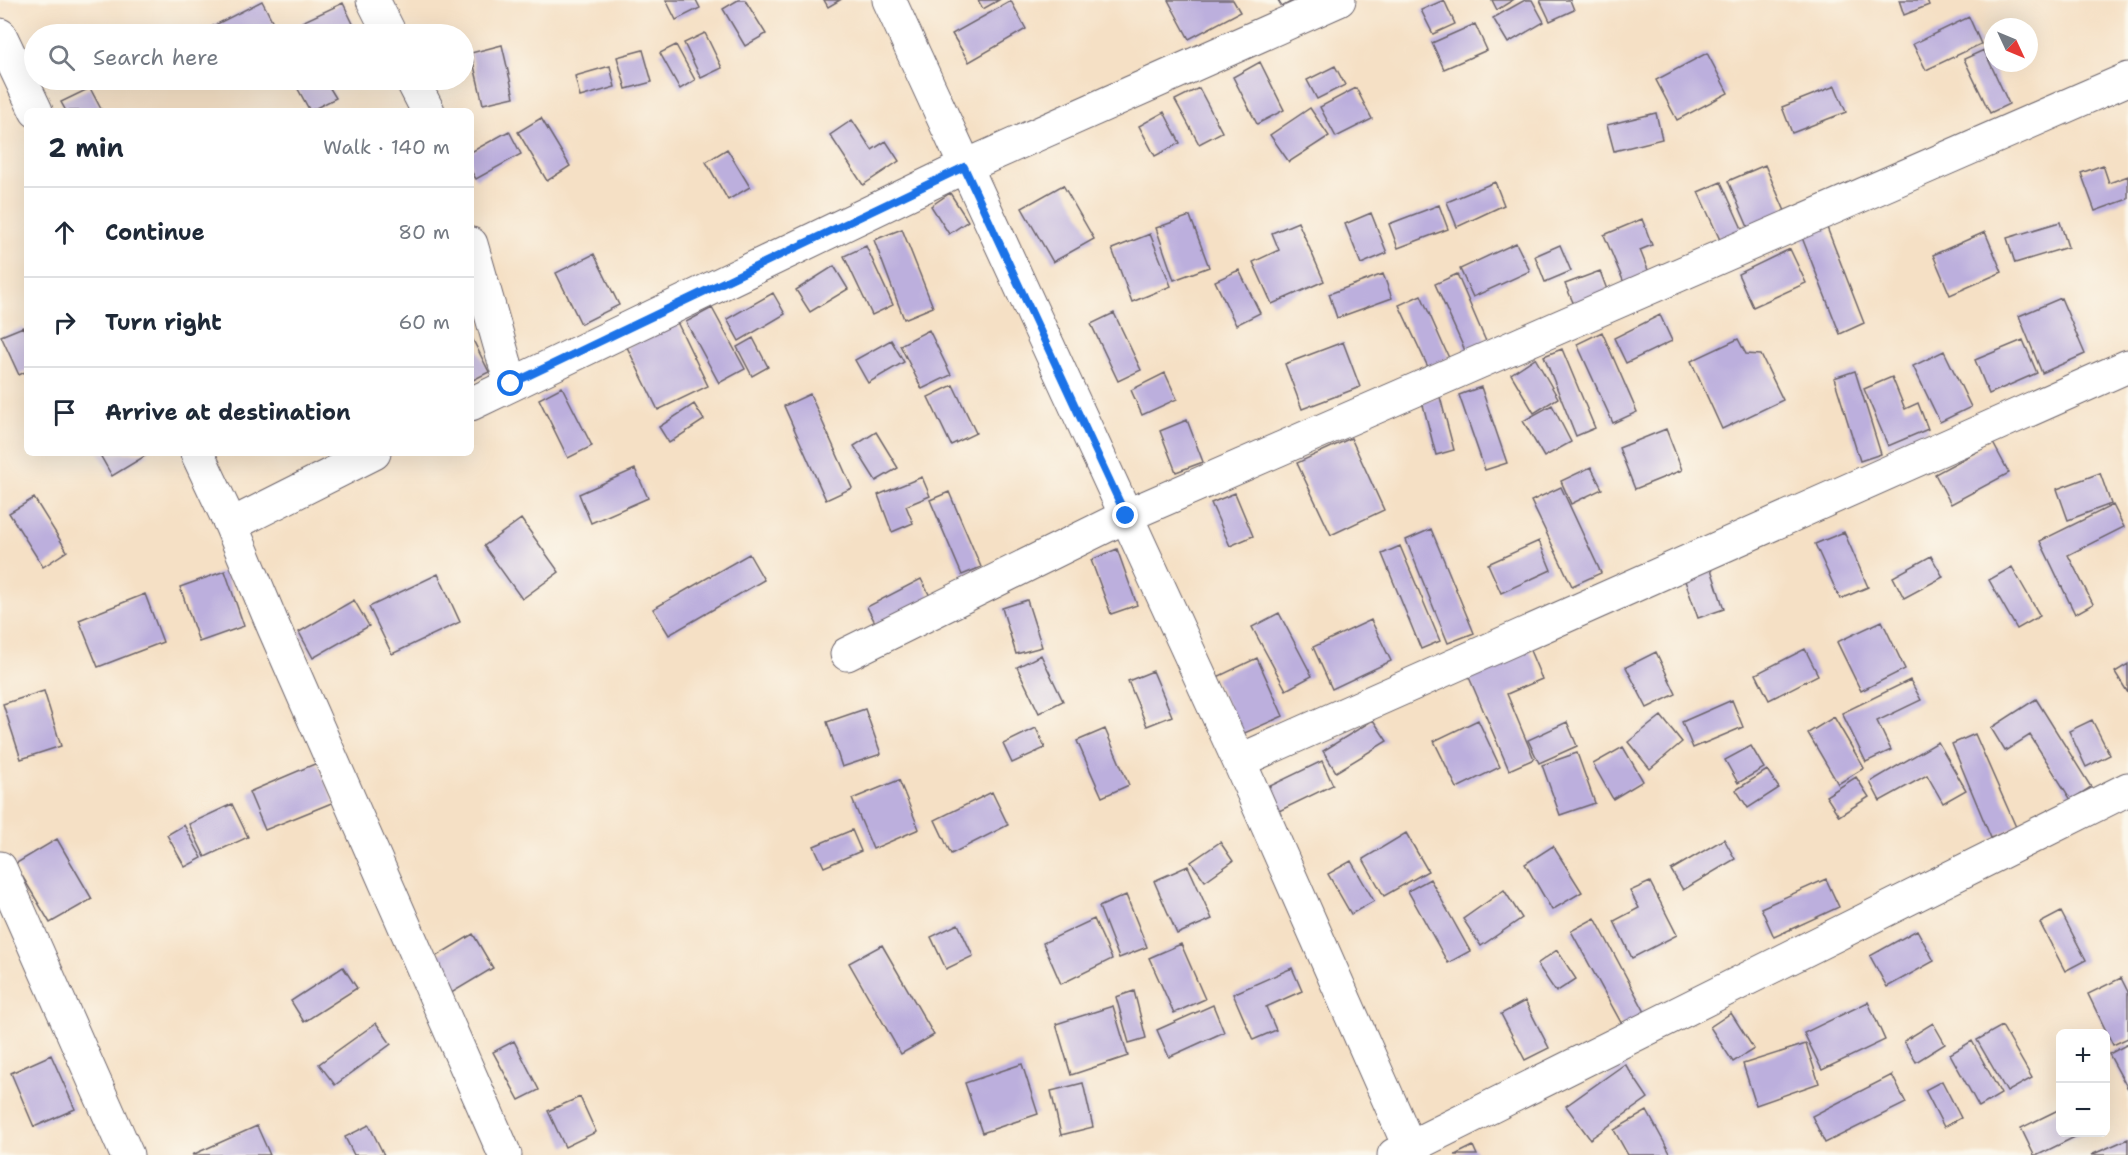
<!DOCTYPE html>
<meta charset="utf-8">
<style>
:root{--surface:#fff;--page:#f6f6f7;--text:#1f2937;--muted:#747a83;--line:#e0e1e3}
body{margin:0;font-family:"Shantell Sans",sans-serif;background:var(--page);color:var(--text)}
.controls{position:absolute;right:18px;bottom:18px;display:grid;overflow:hidden;border-radius:9px;box-shadow:0 6px 24px #0002}
.controls button{width:54px;height:54px;display:grid;place-items:center;padding:0;border:0;border-bottom:2px solid var(--line);background:var(--surface);color:var(--text);font:30px sans-serif}
.compass{position:absolute;left:1984px;top:18px;width:54px;height:54px;border-radius:50%;background:var(--surface);box-shadow:0 6px 24px #0002;rotate:134deg}
.stop{position:absolute;width:18px;height:18px;margin:-14px;border:4px solid #1a73e8;border-radius:50%;background:#fff}
.stop.end{background:#1a73e8;border-color:#fff;box-shadow:0 2px 6px #0008}
.list{margin:0;padding:0;list-style:none}
h2{display:flex;justify-content:space-between;align-items:center;height:78px;margin:0;padding:0 24px;font-size:26px}
h2 small{font-size:20px;font-weight:400;color:var(--muted)}
.list li{display:grid;grid-template-columns:39px 1fr auto;gap:18px;align-items:center;box-sizing:border-box;height:90px;padding:0 24px;border-top:2px solid var(--line)}
.list b{display:block;font-size:22px;white-space:nowrap}
.list em{font-size:20px;font-style:normal;color:var(--muted)}
.icon{flex:none;width:33px;height:33px;fill:none;stroke:currentColor;stroke-width:2;stroke-linecap:round;stroke-linejoin:round}
.map{position:relative;flex:none;width:2128px;height:1155px;overflow:hidden}
.search{position:absolute;background:var(--surface);box-shadow:0 6px 24px #0002;left:24px;top:24px;width:450px;height:66px;display:flex;align-items:center;gap:15px;box-sizing:border-box;padding:0 21px;border-radius:33px;color:var(--muted);font-size:22px}
.panel{position:absolute;background:var(--surface);box-shadow:0 6px 24px #0002;left:24px;top:108px;width:450px;height:348px;border-radius:9px}
.map>svg:first-child{display:block}
</style>
<div class="map">
<svg width="2128" height="1155" viewBox="0 0 2128 1155">
<rect width="100%" height="100%" fill="#fbf7ec"/>
<filter id="ink" filterUnits="userSpaceOnUse"><feTurbulence type="fractalNoise" baseFrequency=".0167" numOctaves="2"/><feDisplacementMap in="SourceGraphic" scale="12" xChannelSelector="R" yChannelSelector="G"/><feConvolveMatrix kernelMatrix="1 2 1 2 8 2 1 2 1" color-interpolation-filters="sRGB"/></filter>
<filter id="wash" filterUnits="userSpaceOnUse"><feTurbulence type="fractalNoise" baseFrequency=".008" numOctaves="4" result="noise"/><feDisplacementMap in="SourceGraphic" scale="24" xChannelSelector="R" yChannelSelector="G"/><feGaussianBlur stdDeviation="1.35" result="paint"/><feColorMatrix in="noise" values="0 0 0 0 0 0 0 0 0 0 0 0 0 0 0 0 0 1.4 0 .05"/><feComposite in="paint" operator="in"/></filter>
<g filter="url(#wash)">
<rect width="100%" height="100%" fill="#f5e0c5"/>
<g id="blocks">
<!-- building -->
<path fill="#bcafdd" d="M666 0H696L700 8 676 20Z
M738 0H745L766 34 745 46 723 9Z
M824 0H840L828 7Z
M978 0H999L983 9Z
M1168 0H1233L1240 12 1189 39Z
M1278 0H1294L1282 7Z
M1444 0 1455 24 1433 34 1421 10Z
M1492 0H1513L1497 10Z
M1525 0H1532L1544 22 1508 43 1493 18Z
M1540 0H1570L1574 10 1550 21Z
M1899 0H1927L1929 5 1904 15Z
M262 1 279 34H217L213 26Z
M1011 1 1026 29 969 62 952 34Z
M343 3 358 34H308L302 22Z
M1969 17 1981 44 1926 70 1913 44Z
M1475 24 1487 50 1444 69 1432 43Z
M705 33 722 68 701 78 684 43Z
M502 45 514 97 483 104 471 53Z
M676 45 695 80 680 89 660 53Z
M643 50 652 82 626 89 617 57Z
M1984 50 2009 104 1990 113 1964 59Z
M1707 53 1728 93 1677 120 1656 80Z
M1260 62 1284 110 1257 124 1233 77Z
M610 66 615 87 580 97 575 76Z
M1335 66 1345 85 1317 99 1307 80Z
M293 80H325L336 98 310 111Z
M1835 86 1846 112 1792 133 1782 107Z
M90 88 102 111H66L61 102Z
M1199 88 1222 132 1199 144 1175 100Z
M1356 88 1372 119 1336 137 1320 107Z
M1310 108 1329 136 1289 162 1270 135Z
M1164 112 1180 143 1155 156 1139 126Z
M1656 113 1662 139 1614 151 1607 125Z
M541 118 570 166 547 181 518 132Z
M852 120 872 150 886 141 899 161 863 185 830 135Z
M509 131 521 154 476 179 471 171V152Z
M727 149 750 187 728 200 706 162Z
M1765 165 1788 218 1751 234 1728 181Z
M2103 165 2109 183 2128 176V199L2095 211 2081 173Z
M1495 182 1504 205 1457 227 1447 202Z
M1721 182 1743 231 1721 242 1698 192Z
M1063 185 1094 239 1053 262 1022 208Z
M950 193 968 221 949 234 931 206Z
M1439 205 1448 229 1398 248 1389 224Z
M1371 213 1387 253 1361 264 1345 224Z
M1190 216 1209 267 1174 280 1156 228Z
M1642 219 1652 245 1640 250 1650 275 1625 285 1604 235Z
M1298 222 1324 281 1272 304 1253 262 1279 250 1272 233Z
M2060 222 2068 247 2015 263 2007 238Z
M1826 225 1864 323 1840 334 1801 235Z
M902 229 933 307 904 319 874 240Z
M1985 232 2002 272 1950 295 1933 255Z
M1150 234 1171 286 1132 302 1112 249Z
M1516 243 1530 271 1473 297 1460 269Z
M1560 245 1571 271 1545 282 1535 256Z
M866 246 893 305 872 315 844 256Z
M1790 249 1806 283 1753 307 1738 274Z
M594 254 619 305 581 324 556 273Z
M834 266 848 289 810 312 796 290Z
M1239 270 1260 313 1236 325 1215 281Z
M1600 271 1609 295 1576 309 1565 284Z
M1383 274 1392 298 1337 318 1329 294Z
M1457 274 1488 346 1467 355 1435 284Z
M773 293 785 314 739 341 727 319Z
M1421 295 1449 358 1428 367 1399 305Z
M2061 298 2085 354 2042 373 2019 316Z
M712 308 745 369 719 383 686 322Z
M1114 313 1141 370 1118 381 1091 324Z
M1660 315 1672 341 1626 363 1614 338Z
M677 322 708 386 658 410 627 347Z
M23 327 27 337V371L19 375 1 336Z
M929 330 951 375 922 389 900 345Z
M1602 332 1637 412 1613 423 1577 344Z
M471 336 489 372 471 381Z
M753 338 768 367 752 376 737 347Z
M1738 339 1746 354 1761 355 1783 400 1722 429 1691 361Z
M891 340 904 362 868 383 855 360Z
M2023 340 2037 373 1989 394 1975 360Z
M1343 342 1360 387 1302 409 1285 364Z
M1562 349 1595 428 1576 436 1544 356Z
M1944 351 1971 407 1940 422 1913 366Z
M1535 358 1558 398 1534 413 1511 374Z
M1855 371 1881 454 1860 461 1834 378Z
M1165 373 1177 399 1142 415 1131 390Z
M1892 377 1905 409 1918 403 1928 429 1888 446 1864 389Z
M953 385 976 433 951 445 928 397Z
M562 387 592 446 568 458 539 399Z
M1481 387 1507 463 1485 470 1459 395Z
M810 394 852 488 826 500 784 406Z
M1440 397 1454 450 1436 455 1422 401Z
M694 404 704 420 669 443 659 427Z
M1552 405 1571 442 1544 457 1523 421Z
M1187 420 1203 462 1176 472 1160 431Z
M1666 429 1682 470 1635 489 1619 448Z
M876 432 898 468 876 481 854 446Z
M1351 438 1384 510 1331 535 1297 463Z
M1993 443 2009 473 1951 504 1935 474Z
M99 453H150L112 476Z
M1591 467 1602 489 1571 504 1561 481Z
M635 469 648 498 591 523 579 494Z
M2100 473 2111 504 2068 520 2057 489Z
M922 477 930 496 906 506 913 523 892 532 878 495Z
M1561 487 1601 573 1572 586 1531 501Z
M949 492 981 567 962 575 930 500Z
M1235 493 1253 536 1230 546 1211 503Z
M34 498 67 551 43 567 9 513Z
M2113 505 2124 527 2068 555 2093 604 2075 614 2040 541Z
M521 519 559 572 522 599 484 546Z
M1431 529 1474 633 1448 643 1406 540Z
M1844 532 1868 587 1840 599 1815 544Z
M1539 541 1551 570 1501 593 1488 564Z
M1400 546 1440 641 1421 649 1382 554Z
M1117 549 1137 605 1111 614 1091 560Z
M749 554 764 580 669 635 653 609Z
M1931 556 1943 577 1904 598 1893 577Z
M2012 567 2040 616 2017 629 1989 580Z
M1711 569 1724 609 1698 618 1684 578Z
M225 571 244 626 199 642 180 587Z
M438 574 460 622 392 654 369 607Z
M921 579 933 602 879 630 867 607Z
M145 594 163 642 98 667 79 620Z
M354 600 369 626 313 658 299 632Z
M1027 600 1042 647 1016 654 1002 608Z
M1279 613 1312 676 1286 690 1252 627Z
M1371 620 1391 661 1332 689 1313 647Z
M1882 621 1905 669 1861 691 1837 642Z
M1529 648 1542 679 1507 694 1534 759 1509 770 1468 675Z
M1805 649 1818 675 1769 700 1756 674Z
M1656 652 1676 694 1647 708 1626 667Z
M1041 655 1063 701 1039 713 1017 667Z
M1257 658 1283 716 1240 735 1215 678Z
M2128 664V693L2115 672Z
M1153 671 1172 716 1147 726 1128 681Z
M1910 680 1921 700 1877 721 1891 750 1866 762 1842 713Z
M44 691 61 746 21 759 3 704Z
M2036 699 2091 787 2071 800 2030 735 2005 751 1991 728Z
M1732 700 1743 727 1693 748 1682 722Z
M865 709 881 754 842 767 827 722Z
M1661 716 1682 742 1650 769 1628 742Z
M1834 717 1864 768 1838 784 1808 733Z
M1373 720 1387 741 1336 772 1323 751Z
M1478 720 1500 767 1457 788 1434 741Z
M2092 720 2110 755 2086 767 2069 731Z
M1567 722 1577 746 1539 763 1528 740Z
M1036 728 1045 748 1012 763 1003 744Z
M1105 729 1129 785 1102 797 1077 741Z
M1975 734 2016 827 1991 838 1952 744Z
M1938 742 1966 790 1943 803 1927 775 1880 801 1870 782Z
M1751 746 1764 768 1738 783 1725 760Z
M1623 747 1643 781 1613 799 1593 764Z
M1577 753 1595 803 1560 815 1542 765Z
M1322 761 1333 785 1279 811 1268 787Z
M317 763 334 802 265 830 249 792Z
M1767 770 1779 788 1748 808 1736 790Z
M1856 777 1869 797 1839 816 1826 796Z
M899 780 919 829 873 849 852 799Z
M992 792 1008 825 951 854 935 820Z
M232 804 248 837 205 857 189 824Z
M184 825 202 858 185 867 167 835Z
M852 830 861 851 824 867 814 846Z
M1406 833 1428 871 1384 896 1363 859Z
M57 839 92 899 50 923 15 864Z
M1724 839 1735 859 1683 890 1671 870Z
M1220 842 1233 861 1205 881 1191 862Z
M1553 846 1582 892 1552 910 1525 864Z
M1351 861 1374 901 1351 914 1328 874Z
M1188 866 1212 919 1177 934 1154 881Z
M1430 879 1470 951 1448 963 1408 891Z
M1826 879 1839 907 1774 937 1761 908Z
M1650 882 1677 935 1632 958 1614 921 1639 908 1630 891Z
M1504 890 1522 918 1481 946 1463 919Z
M1126 895 1147 947 1119 958 1099 907Z
M2061 912 2086 960 2065 971 2040 923Z
M1595 918 1647 1016 1624 1028 1571 931Z
M1094 919 1112 959 1061 984 1043 943Z
M958 924 973 956 946 969 931 937Z
M1917 930 1934 961 1887 987 1870 956Z
M473 934 493 968 443 998 423 964Z
M1181 944 1205 999 1174 1013 1149 958Z
M882 945 934 1035 901 1054 849 963Z
M1557 950 1576 979 1556 992 1537 964Z
M343 967 357 988 304 1022 291 1001Z
M1292 968 1302 991 1266 1007 1276 1030 1253 1040 1233 994Z
M2121 978 2128 992V1038L2113 1045 2088 994Z
M1134 991 1146 1038 1129 1043 1116 997Z
M1525 1001 1549 1048 1525 1060 1501 1014Z
M1868 1002 1885 1040 1822 1070 1804 1033Z
M1213 1005 1224 1032 1169 1057 1157 1030Z
M1113 1006 1128 1056 1071 1075 1056 1024Z
M1731 1013 1754 1049 1733 1062 1710 1027Z
M376 1023 391 1044 335 1085 319 1064Z
M1933 1023 1945 1044 1916 1062 1904 1041Z
M2002 1026 2032 1078 2007 1092 1977 1040Z
M514 1041 539 1090 519 1100 493 1052Z
M1972 1041 2001 1094 1979 1107 1950 1054Z
M1806 1044 1819 1083 1756 1105 1743 1064Z
M2128 1044V1089L2109 1054Z
M51 1055 75 1109 34 1127 11 1073Z
M1022 1064 1038 1114 982 1133 965 1083Z
M1625 1064 1648 1098 1590 1139 1566 1106Z
M1892 1075 1906 1103 1825 1143 1812 1116Z
M1942 1081 1961 1118 1944 1127 1925 1090Z
M1083 1083 1093 1127 1061 1135 1051 1091Z
M580 1097 596 1132 565 1147 548 1111Z
M2060 1109V1132H2085L2038 1155H2034L2021 1128Z
M1647 1111 1671 1155H1628L1614 1130Z
M369 1125 384 1155H354L345 1137Z
M257 1126 270 1155H192Z
M2128 1139V1155H2091Z
M1473 1146 1477 1155H1455Z"/>
</g>
</g>
<g filter="url(#ink)">
<use href="#blocks" fill-opacity="0" stroke="#6c646b" stroke-width="1.5"/>
<g fill="none" stroke-linecap="round" stroke-linejoin="round">
<defs>
<path id="minor" d="M373 0 390 34
M889 0 1239 761 1413 1155
M0 35 36 111
M412 80 428 111
M471 244 511 384
M471 404 964 167 1339 0
M197 453 231 525 274 628 505 1155
M231 525 374 453
M847 654 1126 516 2128 79
M1239 761 2128 366
M0 868 127 1155
M1394 1155 2128 789"/>
</defs>
<!-- minor casing -->
<use href="#minor" stroke="#6c646b" stroke-width="35"/>
<!-- minor -->
<use href="#minor" stroke="#fff" stroke-width="33"/>
</g>
</g>
<g fill="none" stroke-linecap="round" stroke-linejoin="round" filter="url(#ink)">
<!-- route -->
<path stroke="#1a73e8" stroke-width="8" d="M511 384 964 167 1126 516"/>
</g>
</svg>
<div class="controls">
<button>+</button>
<button>−</button>
</div>
<svg class="compass" viewBox="-18 -18 36 36"><path d="M0-13l5 13h-10z" fill="#e53935"/><path d="M0 13l5-13h-10z" fill="#747a83"/></svg>
<div class="stop" style="left:511px;top:384px"></div>
<div class="stop end" style="left:1126px;top:516px"></div>
<div class="search"><svg class="icon" aria-label="search" viewBox="0 0 24 24"><circle cx="10" cy="10" r="6"/><path d="M15 15l6 6"/></svg>Search here</div>
<section class="panel">
<h2>2 min<small>Walk · 140 m</small></h2>
<ul class="list">
<li><svg class="icon" aria-label="ahead" viewBox="0 0 24 24"><path d="M12 20V5M6 11l6-6 6 6"/></svg><div><b>Continue</b></div><em>80 m</em></li>
<li><svg class="icon" aria-label="right" viewBox="0 0 24 24"><path d="M7 20v-9h11M14 6l5 5-5 5"/></svg><div><b>Turn right</b></div><em>60 m</em></li>
<li><svg class="icon" aria-label="arrive" viewBox="0 0 24 24"><path d="M6 21V4h12l-3 4 3 4H6"/></svg><div><b>Arrive at destination</b></div></li>
</ul>
</section>
</div>
